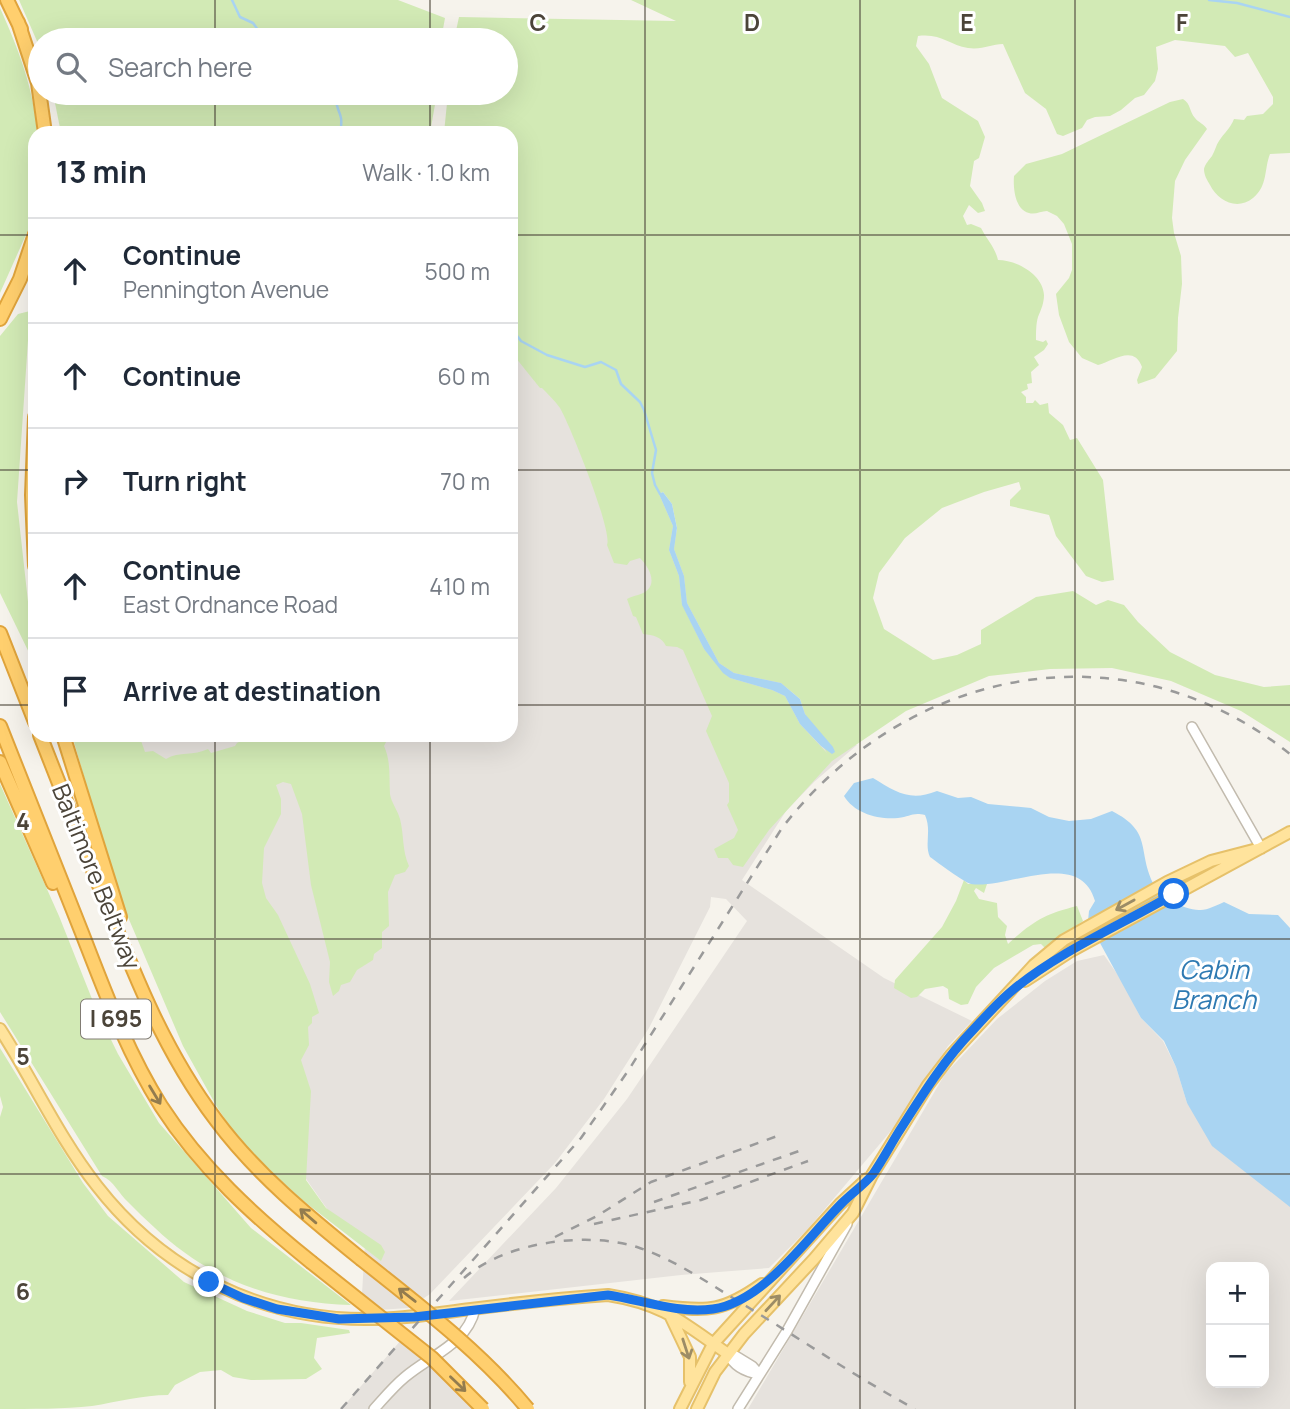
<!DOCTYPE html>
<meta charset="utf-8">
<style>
:root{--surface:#fff;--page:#f2f2f3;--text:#1f2937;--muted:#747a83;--line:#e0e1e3}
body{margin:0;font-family:Manrope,sans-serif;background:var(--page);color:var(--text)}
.controls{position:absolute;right:21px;bottom:21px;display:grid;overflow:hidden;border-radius:14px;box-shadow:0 7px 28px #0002}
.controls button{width:63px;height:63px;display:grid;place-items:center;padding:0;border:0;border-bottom:2px solid var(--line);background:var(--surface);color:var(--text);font:35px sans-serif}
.stop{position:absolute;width:21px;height:21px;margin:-16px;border:5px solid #1a73e8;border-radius:50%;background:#fff}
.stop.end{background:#1a73e8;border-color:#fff;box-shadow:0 2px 7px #0008}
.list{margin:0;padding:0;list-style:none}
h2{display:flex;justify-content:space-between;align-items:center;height:91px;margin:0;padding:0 28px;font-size:30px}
h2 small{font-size:23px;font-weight:400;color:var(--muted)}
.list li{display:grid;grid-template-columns:46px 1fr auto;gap:21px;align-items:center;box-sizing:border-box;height:105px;padding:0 28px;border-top:2px solid var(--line)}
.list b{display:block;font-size:26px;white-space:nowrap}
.list p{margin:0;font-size:23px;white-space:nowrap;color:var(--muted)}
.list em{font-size:23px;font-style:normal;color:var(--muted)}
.icon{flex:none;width:38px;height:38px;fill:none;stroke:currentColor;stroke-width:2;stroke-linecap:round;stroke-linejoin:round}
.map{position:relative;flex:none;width:1290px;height:1409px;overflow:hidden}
.search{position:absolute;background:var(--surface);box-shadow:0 7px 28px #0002;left:28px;top:28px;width:490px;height:77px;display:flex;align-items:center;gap:18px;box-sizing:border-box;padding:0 24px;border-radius:38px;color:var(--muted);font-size:26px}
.panel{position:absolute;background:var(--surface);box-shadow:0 7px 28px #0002;left:28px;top:126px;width:490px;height:616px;border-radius:21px}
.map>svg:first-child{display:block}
</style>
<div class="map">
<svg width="1290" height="1409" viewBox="0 0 1290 1409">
<rect width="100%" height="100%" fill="#f6f3ec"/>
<!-- industrial -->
<path fill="#e6e2dd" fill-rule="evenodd" d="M511 317 648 464 690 564 824 735 840 743 857 745 814 782 786 811 742 880 884 978 972 1021 948 1046 895 1126 808 1229 769 1268 681 1275 449 1301 556 1188 627 1099 747 921 726 899 711 897 710 907 649 1028 604 1099 555 1163 430 1294 409 1308 361 1311 365 1243 332 1216 288 1153 99 735H511Z
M1104 955 1122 981 1141 1018 1163 1041 1176 1067 1187 1103 1290 1206V1409H748L945 1074 997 1019 1045 981 1077 961ZM1211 1267H1264V1383H1211Z
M402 1339 483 1409H341Z"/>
<!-- green -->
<path fill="#d2eab5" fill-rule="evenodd" d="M19 0H398L445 18 441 40H40V48Z
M631 0H1290V153L1270 154C1264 169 1268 186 1253 198 1237 211 1218 201 1210 185 1207 180 1204 175 1204 169 1205 164 1209 160 1212 156 1215 151 1216 145 1219 141 1224 133 1230 129 1234 119L1244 120 1247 116 1263 114 1273 104V97L1248 53 1235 57 1225 46 1175 40 1156 47 1158 69 1155 81 1144 95 1135 98 1121 110 1110 116 1095 117 1087 120 1082 128 1063 136 1057 134 1046 109 1025 93 1003 44C991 44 983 50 968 48 949 45 941 33 918 36L916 46 929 64 942 98 978 121 985 137 979 158 974 161 970 186 982 203 985 211 978 213 969 205 963 216 967 225 971 224 981 228C987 240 995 247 998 260 1016 260 1043 274 1044 295 1044 303 1041 310 1038 317 1036 323 1036 333 1036 340L1043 342 1046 340 1048 344 1044 350 1034 357 1039 365 1031 372 1032 383 1027 384 1028 389 1021 392 1026 397V403H1033L1035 400 1040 405 1048 403 1049 413 1063 425 1070 440 1077 438 1103 480 1114 580 1102 582 1086 576 1056 536 1049 515 1010 506V500L1021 489 1019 482 984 492 942 508 905 538 879 573 873 598 884 629 933 660 957 655 981 644V630L1036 597 1073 591 1096 605 1108 600 1124 605 1138 622 1170 652 1215 675 1264 687 1290 685V742L1241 711 1171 681 1112 668 1050 669 989 676 906 711 832 761 769 830 743 867 733 865 728 858H718L714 849 734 838 738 830 727 805 729 802V783L706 731 712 716 683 650 677 647 666 646C662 637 653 635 643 634L636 617 633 616 627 599C630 597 634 596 638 595 660 589 651 569 640 558L630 561 627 565 614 563 607 545C613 532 570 425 560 408 555 401 548 394 542 388H540L511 352V133H444L448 93H506V40H454L459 17 676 21ZM663 492 672 504 677 528 674 549 684 576 687 603 719 663 734 673 781 683 800 699 805 714 827 753 800 724 785 696 772 690 730 678 704 649 682 604 679 576 669 550 673 526 659 494Z
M0 8C18 48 34 89 37 133H35V181L29 228 0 293Z
M53 93H437L430 133H61Z
M1183 99C1191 104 1189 111 1195 118 1199 123 1203 123 1207 129L1185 160 1175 181 1172 218 1174 233 1181 256 1182 284 1178 318 1177 351 1155 378 1138 384 1137 380 1142 367C1134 344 1113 361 1098 365L1082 358 1069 342 1059 315 1056 294 1069 278 1072 270V244L1064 224 1057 216 1047 211C1041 211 1035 215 1029 213 1015 210 1013 188 1014 176L1026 164 1062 154 1170 102Z
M30 311 17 502 35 665 0 593V336L18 314Z
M72 735H139L145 752 153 751 166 759C179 751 194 756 208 749L211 753 235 746 237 743 252 735H392L393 737 387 740 384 746C391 761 389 777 390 794 391 802 398 811 400 819 404 834 402 851 409 866L405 872 395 875 388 892 389 926 382 932V948L374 954 373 960 357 970 350 982 341 985 339 991 333 996 329 982 330 962 311 885 302 814 291 784 283 782 276 785 281 799V814L264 848 262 883 266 898 278 915 310 984 319 1013 312 1017V1023L308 1027 309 1045 301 1060 311 1091 306 1180 326 1208 381 1245 385 1252 381 1261 301 1199 241 1143 217 1107 183 1046 116 889Z
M0 784 59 916 96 1009 118 1054 159 1123 251 1228 351 1305C276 1303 211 1281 155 1228 146 1220 137 1211 128 1202 119 1194 114 1181 102 1176L0 1012Z
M964 880 968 884H987L984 893 976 888 974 891 979 899 997 903 998 917 1007 926 1005 935 1008 944C1033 921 1045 914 1077 906L1083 921 1045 948 1041 944 1033 945 994 968 976 987 968 1004 961 1005 949 999 948 989 943 986 925 989 917 997 911 998 894 988 895 980 942 927 956 901Z
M0 1048 83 1183 108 1216 184 1282 247 1311 285 1323H301L349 1330 350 1333 317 1338 314 1358 322 1369 306 1379 251 1380 233 1377 221 1370 200 1372 175 1385 168 1395C143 1395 117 1402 92 1406 64 1409 31 1409 0 1409V1117L3 1107 0 1096Z"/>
<!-- water -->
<path fill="#a9d4f2" d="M663 492 672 504 677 528 674 549 684 576 687 603 719 663 734 673 781 683 800 699 805 714 833 747 835 752 832 754 821 746 800 724 785 696 772 690 730 678 723 673 704 649 682 605 679 576 669 550 673 526 659 494Z
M873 778C896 792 910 802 937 791L958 798 971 797 988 804 1031 808 1049 817 1069 821 1091 819 1112 811C1153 832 1137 850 1153 883 1159 898 1183 909 1199 910 1206 911 1217 905 1224 902L1249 914 1278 915 1290 928V1207L1212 1146 1187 1103 1176 1067 1164 1041 1141 1018 1088 921 1089 911 1095 901C1080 847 1006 890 971 884 965 883 937 862 930 857 924 844 932 831 925 815 912 812 910 817 898 818 878 820 854 813 844 796L854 783Z"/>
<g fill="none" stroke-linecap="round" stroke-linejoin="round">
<!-- stream -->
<path stroke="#a9d4f2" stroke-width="2.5" d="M232 0 240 17 253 23 263 37 270 40
M1209 0 1237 3 1290 17
M342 133C340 127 342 124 341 118 339 109 335 106 336 97L343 93
M511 328 521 341 547 355 585 367 601 362 616 370 621 384 640 402 644 410 656 450 652 473 655 485 660 494"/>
<defs>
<path id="minor" d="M1192 727 1261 848
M728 1354C734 1366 746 1372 759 1374
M730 1356 734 1355 752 1366 759 1374
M374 1409C384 1398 394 1386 405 1377 431 1355 467 1344 475 1309
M738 1409 787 1331 847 1224"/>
<path id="major" d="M1025 981 1071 951 1290 832
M0 1029C33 1080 59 1138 97 1186 164 1272 262 1321 372 1319 405 1319 438 1313 471 1309 517 1303 563 1298 608 1295 665 1304 683 1323 728 1354
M663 1306C709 1312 724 1311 762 1284
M670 1315 690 1357V1382
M680 1409 713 1344 840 1204 867 1179
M697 1409 715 1372 744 1334 814 1259 853 1213 872 1175 928 1085 951 1055 1034 965 1064 940 1167 882 1211 861 1261 848"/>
<path id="highway" d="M7 0 21 29
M18 22 38 83 45 133
M0 319 20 279 35 234
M35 417 32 495 35 566
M0 633 35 722
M0 726C27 795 54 864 82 933 105 992 127 1052 161 1106 201 1168 254 1216 311 1262
M40 735C62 791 84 847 106 903 136 979 166 1054 216 1120 256 1174 309 1217 361 1259
M63 735 120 917
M0 762 53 883"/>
</defs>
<!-- minor casing -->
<use href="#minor" stroke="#c2bbae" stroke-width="12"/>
<!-- major casing -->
<use href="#major" stroke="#e6c16a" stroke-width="14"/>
<!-- highway casing -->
<use href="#highway" stroke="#e0a43c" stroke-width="16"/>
<!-- minor -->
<use href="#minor" stroke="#fff" stroke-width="9"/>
<!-- major -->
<use href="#major" stroke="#ffe39c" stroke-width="10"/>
<!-- highway -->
<use href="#highway" stroke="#ffcf6e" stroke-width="12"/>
<!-- rail -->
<path stroke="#9a9a9a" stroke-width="2.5" stroke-dasharray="9 9" stroke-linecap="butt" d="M654 1202 799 1151
M594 1224 701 1200 808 1161
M555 1237 597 1216 651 1182 780 1135
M464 1278C505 1242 586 1231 637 1247 676 1260 711 1285 746 1306 802 1340 856 1377 915 1409
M341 1409 581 1138 628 1071 782 828C907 666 1126 623 1290 754"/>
<defs>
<path id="highway-bridge" d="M361 1259C420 1306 480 1351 528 1409
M311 1262 432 1358 483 1409"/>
</defs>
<!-- highway-bridge casing -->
<use href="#highway-bridge" stroke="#e0a43c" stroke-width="16" stroke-linecap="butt"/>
<!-- highway-bridge -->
<use href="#highway-bridge" stroke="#ffcf6e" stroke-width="12"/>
</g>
<!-- one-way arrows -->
<defs><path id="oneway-shaft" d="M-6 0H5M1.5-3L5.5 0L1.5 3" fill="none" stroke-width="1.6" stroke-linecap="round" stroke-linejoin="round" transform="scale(1.75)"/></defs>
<g stroke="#9c8c66">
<use href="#oneway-shaft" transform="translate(1125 905) rotate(151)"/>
<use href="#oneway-shaft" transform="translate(773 1303) rotate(-47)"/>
<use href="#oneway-shaft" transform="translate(686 1349) rotate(72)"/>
</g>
<g stroke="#937c4e">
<use href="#oneway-shaft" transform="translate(155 1095) rotate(59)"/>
<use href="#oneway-shaft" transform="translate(308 1216) rotate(-139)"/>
<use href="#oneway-shaft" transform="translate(407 1295) rotate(-142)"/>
<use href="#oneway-shaft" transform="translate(458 1384) rotate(44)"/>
</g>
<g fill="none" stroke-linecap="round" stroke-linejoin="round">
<!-- route -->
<path stroke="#1a73e8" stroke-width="9" d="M209 1282 243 1298 277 1309 339 1319 414 1317 608 1295C642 1300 678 1314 713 1309 764 1302 808 1237 842 1203 852 1193 864 1185 873 1174 882 1161 890 1146 898 1133 921 1097 943 1061 973 1030 986 1016 999 1001 1014 989 1062 950 1121 925 1174 894"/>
</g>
<!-- grid -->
<path fill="none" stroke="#4b4439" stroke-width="2" stroke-opacity="0.55" d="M215 0V40M430 0V40M645 0V1409M860 0V1409M1075 0V1409M215 93V133M430 93V133M0 235H35M511 235H1290M0 470H35M511 470H1290M0 705H35M511 705H1290M215 735V1409M430 735V1409M0 939H1290M0 1174H1290"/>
<g text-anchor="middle" stroke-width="6" stroke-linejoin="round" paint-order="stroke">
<!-- shield labels -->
<rect fill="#fff" stroke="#817c74" stroke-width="2" x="81" y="999.5" width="70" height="39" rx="5"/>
<g font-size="23" font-weight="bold" fill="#4b4439">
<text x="116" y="1027">I 695</text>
</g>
<!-- street labels -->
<g font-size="24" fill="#4b4439" stroke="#fff">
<text transform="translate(96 877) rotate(68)" y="8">Baltimore Beltway</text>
</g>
<!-- water labels -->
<g font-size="26" font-style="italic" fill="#2e7ab2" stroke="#fff">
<text x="1214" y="979">Cabin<tspan x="1214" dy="30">Branch</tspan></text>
</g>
</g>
<g font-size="23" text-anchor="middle" font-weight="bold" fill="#4b4439" stroke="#fff" stroke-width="6" stroke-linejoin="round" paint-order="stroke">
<text x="538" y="31">C</text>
<text x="752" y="31">D</text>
<text x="967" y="31">E</text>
<text x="1182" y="31">F</text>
<text x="23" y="830">4</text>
<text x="23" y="1065">5</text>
<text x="23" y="1300">6</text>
</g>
</svg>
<div class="controls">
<button>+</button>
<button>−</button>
</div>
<div class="stop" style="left:1174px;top:894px"></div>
<div class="stop end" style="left:209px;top:1282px"></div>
<div class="search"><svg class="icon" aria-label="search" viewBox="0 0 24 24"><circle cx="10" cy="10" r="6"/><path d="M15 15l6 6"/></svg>Search here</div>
<section class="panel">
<h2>13 min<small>Walk · 1.0 km</small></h2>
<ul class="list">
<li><svg class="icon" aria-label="ahead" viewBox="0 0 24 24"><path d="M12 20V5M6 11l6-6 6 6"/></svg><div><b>Continue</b><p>Pennington Avenue</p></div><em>500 m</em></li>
<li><svg class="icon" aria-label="ahead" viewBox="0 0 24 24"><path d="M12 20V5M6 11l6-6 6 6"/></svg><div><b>Continue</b></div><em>60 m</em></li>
<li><svg class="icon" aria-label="right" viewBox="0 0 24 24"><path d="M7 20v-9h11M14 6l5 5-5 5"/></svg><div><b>Turn right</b></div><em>70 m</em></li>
<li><svg class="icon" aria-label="ahead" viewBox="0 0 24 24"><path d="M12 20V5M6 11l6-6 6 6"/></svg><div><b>Continue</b><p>East Ordnance Road</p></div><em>410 m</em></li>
<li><svg class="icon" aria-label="arrive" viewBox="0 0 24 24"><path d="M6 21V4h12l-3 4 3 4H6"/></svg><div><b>Arrive at destination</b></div></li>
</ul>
</section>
</div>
